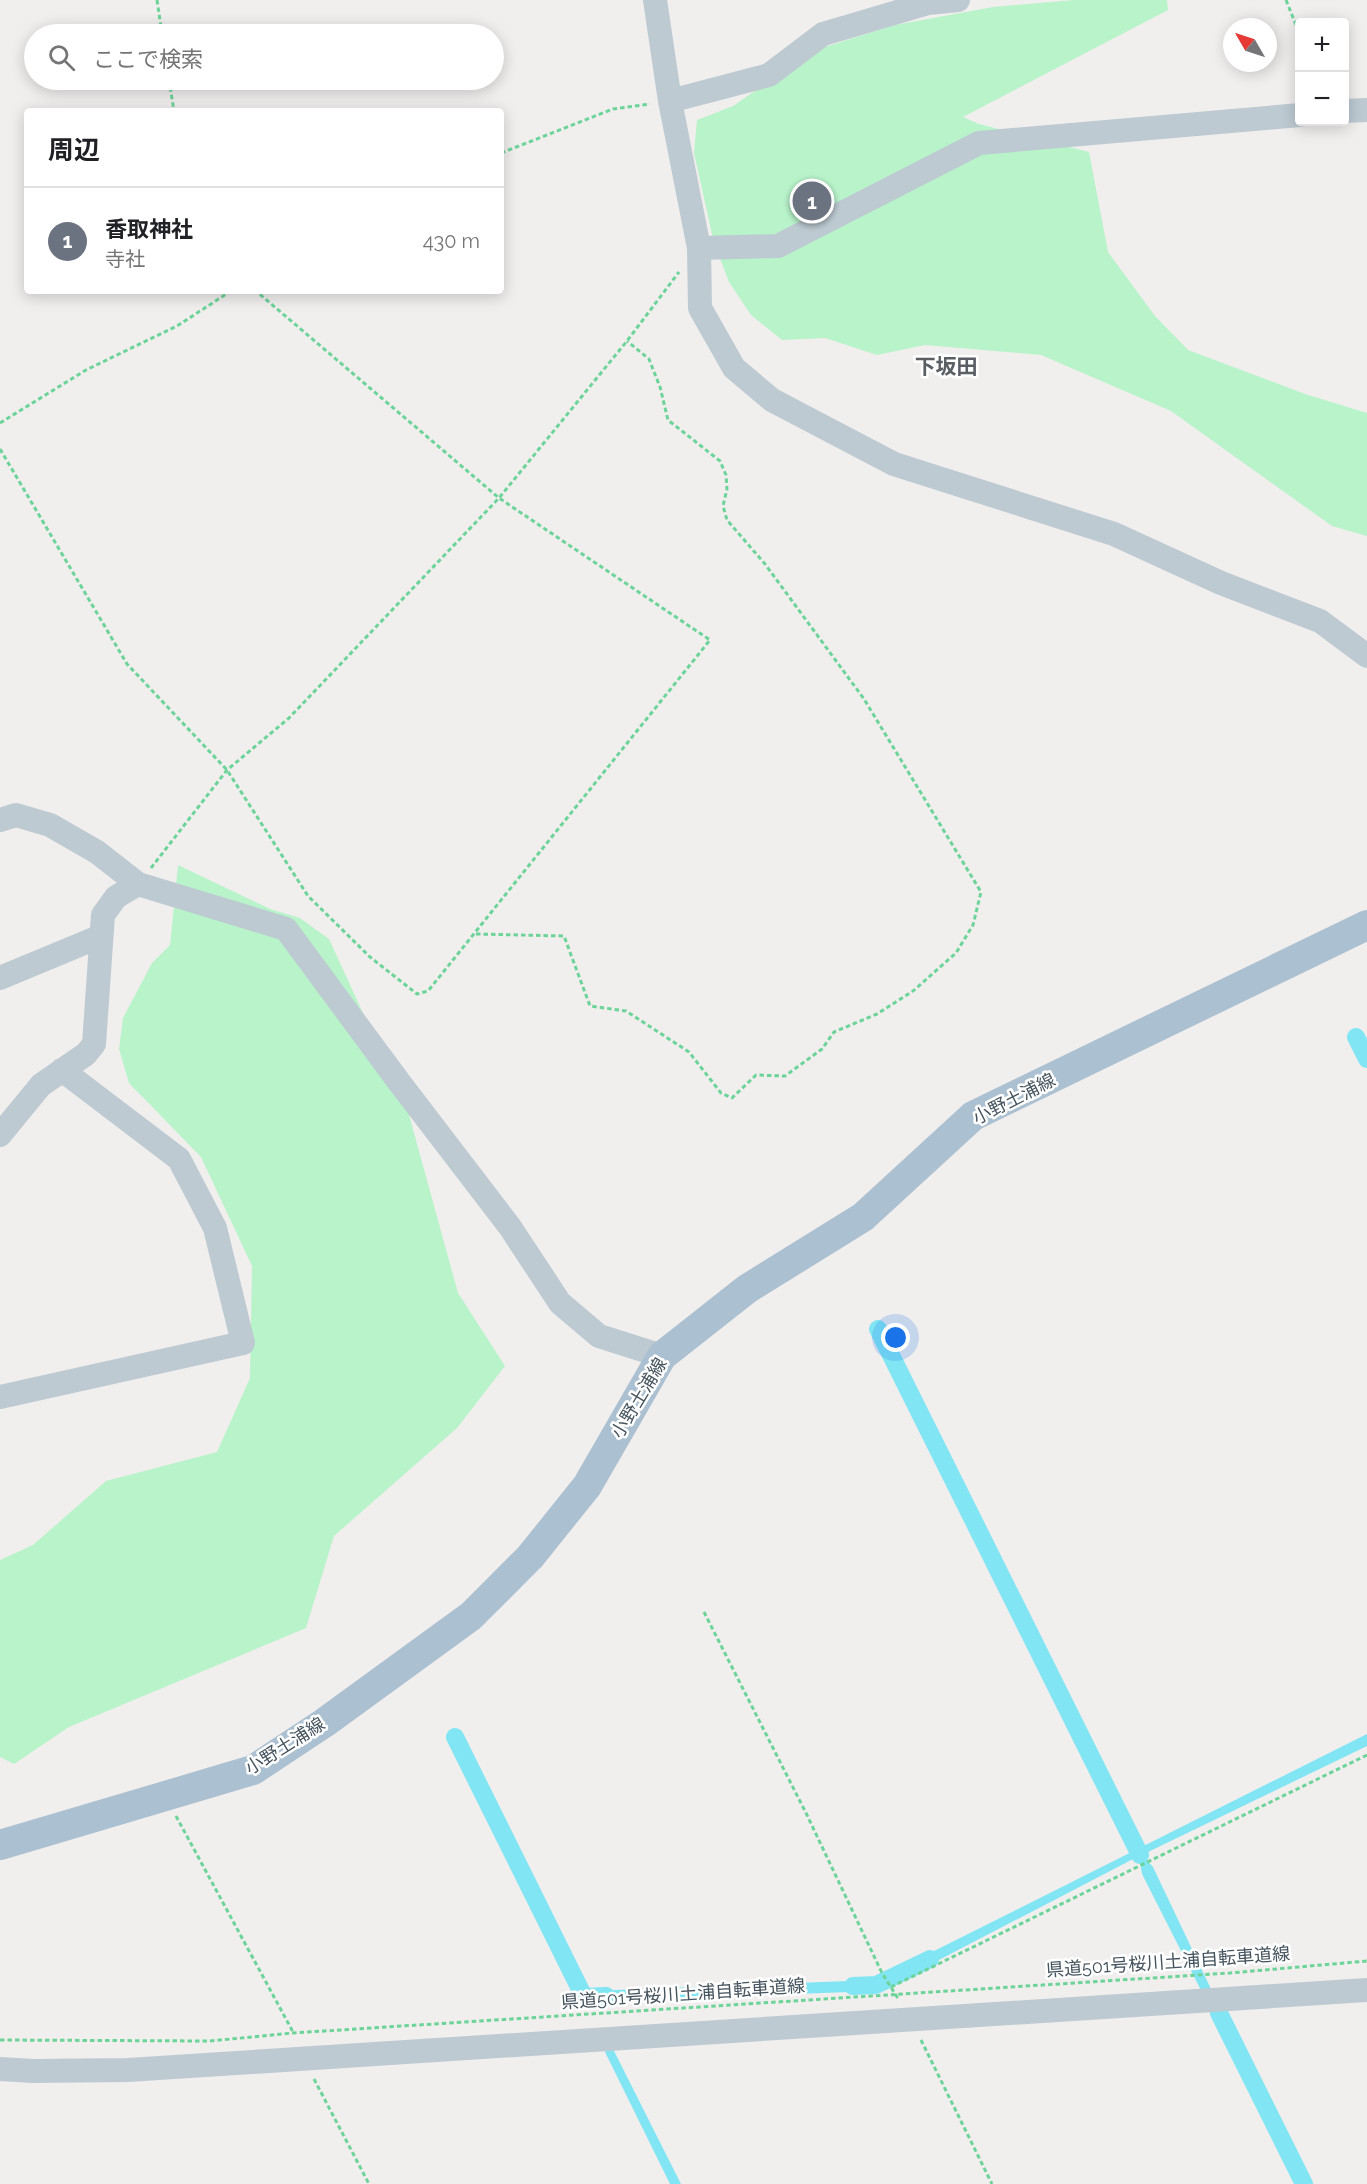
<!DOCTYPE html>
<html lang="ja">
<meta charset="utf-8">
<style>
:root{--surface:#fff;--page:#f2f2f2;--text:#202124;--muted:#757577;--line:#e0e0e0;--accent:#b45309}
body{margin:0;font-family:Raleway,"Noto Sans JP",sans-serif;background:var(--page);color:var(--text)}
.controls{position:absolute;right:18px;top:18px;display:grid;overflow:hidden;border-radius:6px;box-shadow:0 3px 15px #0003}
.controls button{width:54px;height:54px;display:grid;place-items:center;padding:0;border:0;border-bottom:2px solid var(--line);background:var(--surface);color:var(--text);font:30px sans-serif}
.compass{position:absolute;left:1223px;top:18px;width:54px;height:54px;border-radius:50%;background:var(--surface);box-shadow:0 3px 15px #0003;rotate:309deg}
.you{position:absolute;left:896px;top:1338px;width:21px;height:21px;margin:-15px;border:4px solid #fff;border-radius:50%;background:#1a73e8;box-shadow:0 0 0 9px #1a73e833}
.badge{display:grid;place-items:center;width:39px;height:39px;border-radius:50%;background:var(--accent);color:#fff;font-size:20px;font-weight:700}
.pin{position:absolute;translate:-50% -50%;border:3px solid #fff;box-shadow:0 2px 6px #0006}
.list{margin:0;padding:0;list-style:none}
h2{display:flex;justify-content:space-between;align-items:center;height:78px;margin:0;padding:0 24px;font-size:26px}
h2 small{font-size:20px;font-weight:400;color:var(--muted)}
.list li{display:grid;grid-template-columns:39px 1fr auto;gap:18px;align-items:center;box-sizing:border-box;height:108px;padding:0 24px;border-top:2px solid var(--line)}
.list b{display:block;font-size:22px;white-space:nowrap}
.list p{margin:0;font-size:20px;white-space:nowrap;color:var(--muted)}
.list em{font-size:20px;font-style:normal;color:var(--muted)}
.icon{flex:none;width:33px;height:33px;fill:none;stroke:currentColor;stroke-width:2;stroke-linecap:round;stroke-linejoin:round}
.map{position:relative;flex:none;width:1367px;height:2184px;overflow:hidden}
.search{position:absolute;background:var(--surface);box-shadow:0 3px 15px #0003;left:24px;top:24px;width:480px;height:66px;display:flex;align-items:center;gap:15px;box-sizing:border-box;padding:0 21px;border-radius:33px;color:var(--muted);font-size:22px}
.panel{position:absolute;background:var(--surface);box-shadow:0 3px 15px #0003;left:24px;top:108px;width:480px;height:186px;border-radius:6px}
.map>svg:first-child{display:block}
</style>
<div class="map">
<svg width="1367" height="2184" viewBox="0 0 1367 2184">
<rect width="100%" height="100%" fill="#f1eeee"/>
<!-- green -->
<path fill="#b8f3ca" d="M1074 0H1167L1168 10 963 117 979 124 1089 152 1108 252 1155 316 1188 350 1305 394 1367 413V536L1332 526 1171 411 1041 355 925 345 877 355 825 338 782 340 751 315 729 282 714 243 694 153 697 120 733 106 815 50 895 25 993 7Z
M178 865 270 909 300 918 329 939 408 1111 458 1293 505 1366 457 1428 334 1536 306 1628 69 1727 14 1764 0 1757V1560L33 1545 106 1481 217 1452 250 1378 252 1266 201 1157 129 1083 119 1049 123 1018 152 963 170 945Z"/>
<!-- water -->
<path fill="#81e5f3" d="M1367 1734V1746L1146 1853 1145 1858 1153 1867 1220 2008 1214 2016 1142 1874 1140 1861 1135 1858 912 1974 908 1964Z
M874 1980 877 1991 580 2002 588 1991Z
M610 2043 681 2184H670L605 2052Z"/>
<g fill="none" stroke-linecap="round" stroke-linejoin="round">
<!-- canal -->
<path stroke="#81e5f3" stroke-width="18" d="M1356 1037 1367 1059
M878 1329 1140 1855
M455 1737 584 1997 606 1996
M853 1986 876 1985 930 1959
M1219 2013 1304 2184"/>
<!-- path -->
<path stroke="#6dd499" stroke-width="3" stroke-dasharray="4.5 3" stroke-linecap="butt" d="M157 0 162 34
M1286 0 1300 35
M169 80 174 111
M501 153 613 109 650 104
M0 423 86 370 177 326 231 291
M0 449 127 664 227 770 308 896 370 957 417 994 428 991 710 640 499 498 256 291
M151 868 227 770 289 718 499 498 627 341 679 272
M476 934 564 936 590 1006 626 1011 689 1052 721 1093 732 1098 756 1075 785 1076 822 1049 834 1032 877 1014 913 991 956 953 973 925 981 892 864 699 765 564 727 520 723 506 727 489 726 475 720 461 668 420 660 387 649 359 627 341
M704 1612 806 1813 882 1973 899 2000
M176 1816 293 2032
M891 1987 1367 1755
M0 2040 210 2041 293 2033 1230 1973 1367 1961
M921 2040 992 2184
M314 2079 369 2184"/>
<!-- minor -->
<path stroke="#bdcad2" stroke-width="24" d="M655 0 670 101 699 248 700 308 734 368 772 400 894 464 1114 534 1221 583 1320 621 1367 656
M670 101 769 75 823 34 928 3 958 0
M1344 111 1367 110
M699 248 778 246 979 143 1300 115
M0 820 16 815 50 825 97 852 138 884 286 929 399 1082 510 1227 560 1303 599 1336 662 1356
M0 978 101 936
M0 1135 41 1085 86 1054 94 1044 103 915 116 897 138 884
M0 1397 243 1343 215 1228 179 1159 62 1070
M0 2069 33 2071 128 2070 1367 1990"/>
<!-- major -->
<path stroke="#abc0d0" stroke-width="30" d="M0 1845 253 1770 324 1723 471 1616 530 1557 587 1486 662 1356 747 1289 863 1217 973 1116 1367 925"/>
</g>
<g text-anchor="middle" stroke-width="5" stroke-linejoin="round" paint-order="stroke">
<!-- street labels -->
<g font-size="18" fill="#44535d" stroke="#fff">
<text transform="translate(1014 1099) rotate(-27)" y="6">小野土浦線</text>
<text transform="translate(639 1398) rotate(-59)" y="6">小野土浦線</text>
<text transform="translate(285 1746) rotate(-32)" y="6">小野土浦線</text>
<text transform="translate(1168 1962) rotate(-4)" y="6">県道501号桜川土浦自転車道線</text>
<text transform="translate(683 1994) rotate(-4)" y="6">県道501号桜川土浦自転車道線</text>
</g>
<!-- quarter labels -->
<g font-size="21" font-weight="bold" fill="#5a5f64" stroke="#fff">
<text x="946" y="374">下坂田</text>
</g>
</g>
</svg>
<div class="controls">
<button>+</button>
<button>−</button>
</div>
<svg class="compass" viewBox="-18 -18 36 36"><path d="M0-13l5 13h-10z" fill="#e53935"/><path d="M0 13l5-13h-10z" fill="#757577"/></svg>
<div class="you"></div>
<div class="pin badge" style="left:812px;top:201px;background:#6b7280">1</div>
<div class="search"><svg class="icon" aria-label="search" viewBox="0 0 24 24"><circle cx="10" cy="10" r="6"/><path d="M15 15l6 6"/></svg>ここで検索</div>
<section class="panel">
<h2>周辺<small></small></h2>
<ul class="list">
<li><span class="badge" style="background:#6b7280">1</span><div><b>香取神社</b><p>寺社</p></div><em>430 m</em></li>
</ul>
</section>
</div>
